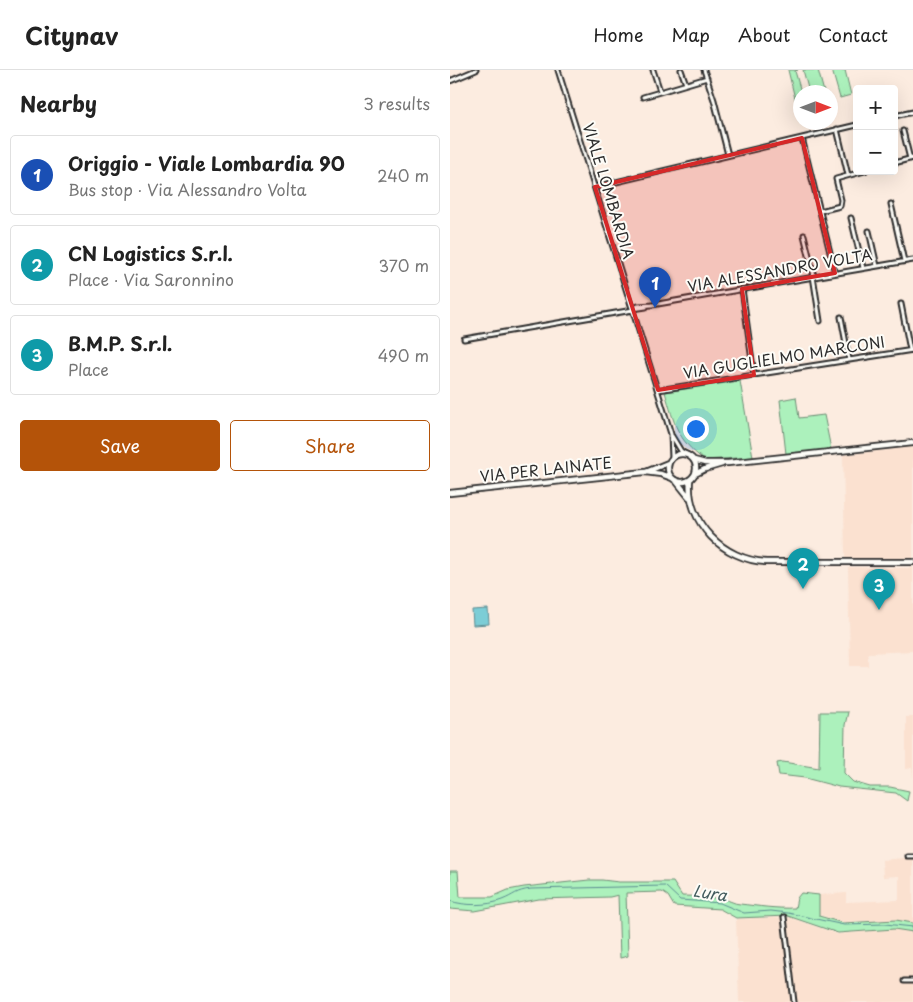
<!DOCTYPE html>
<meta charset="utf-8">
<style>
:root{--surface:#fff;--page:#f2f2f2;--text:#222;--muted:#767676;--line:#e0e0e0;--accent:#b45309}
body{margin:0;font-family:"Playpen Sans",sans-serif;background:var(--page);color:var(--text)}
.controls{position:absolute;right:15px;top:15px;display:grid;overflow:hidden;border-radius:5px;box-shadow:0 5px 20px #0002}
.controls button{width:45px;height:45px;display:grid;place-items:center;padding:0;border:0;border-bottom:1px solid var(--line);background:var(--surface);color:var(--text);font:25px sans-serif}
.compass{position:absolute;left:343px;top:15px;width:45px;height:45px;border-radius:50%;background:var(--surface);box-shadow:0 5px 20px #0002;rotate:90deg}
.you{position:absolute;left:245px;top:358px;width:18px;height:18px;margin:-12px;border:4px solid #fff;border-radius:50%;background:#1a73e8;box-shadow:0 0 0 8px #1a73e833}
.badge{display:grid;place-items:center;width:32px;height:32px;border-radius:50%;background:var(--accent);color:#fff;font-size:16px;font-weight:700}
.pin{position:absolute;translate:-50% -41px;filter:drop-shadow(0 1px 2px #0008)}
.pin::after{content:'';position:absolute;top:26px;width:18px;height:15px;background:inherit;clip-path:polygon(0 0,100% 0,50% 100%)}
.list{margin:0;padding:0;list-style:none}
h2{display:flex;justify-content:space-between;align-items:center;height:65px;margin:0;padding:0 20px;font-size:21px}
h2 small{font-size:16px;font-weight:400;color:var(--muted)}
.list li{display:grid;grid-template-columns:32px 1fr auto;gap:15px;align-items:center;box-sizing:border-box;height:80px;margin:0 10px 10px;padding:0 10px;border:1px solid var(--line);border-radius:5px}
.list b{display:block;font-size:19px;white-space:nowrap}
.list p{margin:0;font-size:16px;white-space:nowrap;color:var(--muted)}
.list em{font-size:16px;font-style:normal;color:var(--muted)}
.actions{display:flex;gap:10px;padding:15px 20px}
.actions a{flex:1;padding:11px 0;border:1px solid var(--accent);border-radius:5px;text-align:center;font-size:18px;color:var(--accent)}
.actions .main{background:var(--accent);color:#fff}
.map{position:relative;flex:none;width:463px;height:932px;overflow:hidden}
header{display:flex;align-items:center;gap:30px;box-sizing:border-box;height:70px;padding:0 25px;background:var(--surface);border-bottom:1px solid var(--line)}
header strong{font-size:24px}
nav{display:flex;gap:28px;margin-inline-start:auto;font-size:18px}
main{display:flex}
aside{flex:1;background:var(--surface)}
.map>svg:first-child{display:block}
</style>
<header>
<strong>Citynav</strong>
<nav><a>Home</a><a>Map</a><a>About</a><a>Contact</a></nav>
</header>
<main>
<aside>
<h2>Nearby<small>3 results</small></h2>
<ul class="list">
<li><span class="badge" style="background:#1a4fb4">1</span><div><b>Origgio - Viale Lombardia 90</b><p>Bus stop · Via Alessandro Volta</p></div><em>240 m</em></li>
<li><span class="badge" style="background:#0f9aa8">2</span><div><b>CN Logistics S.r.l.</b><p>Place · Via Saronnino</p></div><em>370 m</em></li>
<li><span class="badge" style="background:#0f9aa8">3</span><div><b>B.M.P. S.r.l.</b><p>Place</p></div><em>490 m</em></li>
</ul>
<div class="actions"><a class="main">Save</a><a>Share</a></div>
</aside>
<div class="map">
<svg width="463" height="932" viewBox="0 0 463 932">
<rect width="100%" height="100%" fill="#fcece0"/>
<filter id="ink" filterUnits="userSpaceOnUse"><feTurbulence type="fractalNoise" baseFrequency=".02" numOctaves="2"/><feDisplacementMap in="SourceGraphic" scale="10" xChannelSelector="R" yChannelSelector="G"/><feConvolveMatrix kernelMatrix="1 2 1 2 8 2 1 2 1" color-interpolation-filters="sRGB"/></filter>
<g filter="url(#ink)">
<!-- built -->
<path fill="#fbe1d0" d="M463 377V488H395L393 385Z
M398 497 463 498V581L418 583V596H400Z
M456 647H463V708L462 698 456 699Z
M463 787V853L446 850 393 852 369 845V825L396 823V832L449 830V806L433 807 432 790Z
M338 847 388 864 444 859 463 862V932H289L286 849Z"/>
<!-- green -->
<path fill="#acf1bc" stroke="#6c8e74" d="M338 0H348L345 1 351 22 350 49Z
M353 0H368L374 22H359Z
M382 0H395L401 25 390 28Z
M290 311 303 387 254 390C226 368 225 355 215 322Z
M346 327 349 348 374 345 381 379 336 384 330 330Z
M370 642H398L395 655 394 703 403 712 420 717H440L459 721 457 731 446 723 389 717 355 708 329 705 327 693 333 692 369 698Z
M0 801H8L10 827H42L58 820 74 817 139 810H152L169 812H223L232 826C245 826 258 827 271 829 278 829 284 834 290 834 308 836 326 839 345 838L347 828 351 823 369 825V846L393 853 446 850 463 853V862L444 859 388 863 338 846 286 848 270 839 224 836 218 826 212 822 176 823 178 886 170 888 168 825 160 827 89 829 25 841 0 839Z"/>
<!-- water -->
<path fill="#7ccdd6" stroke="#5c8c92" d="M38 539 39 554 23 555 22 540Z"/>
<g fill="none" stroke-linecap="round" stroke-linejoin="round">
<!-- stream -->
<path stroke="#5c8c92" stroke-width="1" d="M0 831C15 836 37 836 52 830 65 825 65 821 81 819L215 816 230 830 270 833 294 843 321 841 338 843 394 855 435 854 463 857"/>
<defs>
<path id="street" d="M108 0 221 364 222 388
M203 0 210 21
M231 0 236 14
M254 0 264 30 278 85
M0 11 26 0
M193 27 257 8
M444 46 463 42
M387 59 398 105
M453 61 460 89
M352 68 385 203
M444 93 463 88
M145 117 407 55
M441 134 454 191
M370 141 390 136 391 130 386 109 415 101
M401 148 413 198
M419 161 427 196
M354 165 364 206
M363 206 370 251
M292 219 304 305
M451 234 460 280
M183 239 188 236 202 235 463 190
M183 239 196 237
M391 247 399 289
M14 269 183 240
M208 320 463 280
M222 366 231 381 238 385
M457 786H463
M334 847 344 932
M454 911H463"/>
<path id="secondary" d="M218 398a14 14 0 1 1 28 0a14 14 0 1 1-28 0Z
M244 390 255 393H278L463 373
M196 402 218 393
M245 404 255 399 272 394
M240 410C236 453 274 490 316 492H463
M227 412 239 427
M0 423 195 402 211 404 222 408"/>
</defs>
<!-- street casing -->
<use href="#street" stroke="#2b2b2b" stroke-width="7"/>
<!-- secondary casing -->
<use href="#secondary" stroke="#2b2b2b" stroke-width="8"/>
<!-- street -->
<use href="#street" stroke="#fdfcf7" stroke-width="3"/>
<!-- secondary -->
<use href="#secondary" stroke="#fdfcf7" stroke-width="4.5"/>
</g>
</g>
<!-- marked area -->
<path fill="#d62828" fill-opacity="0.2" stroke="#d62828" stroke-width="4" stroke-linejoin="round" d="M352 68 385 203 292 219 304 305 208 320 145 117Z"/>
<g text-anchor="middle" stroke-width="4" stroke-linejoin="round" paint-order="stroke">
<!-- street labels -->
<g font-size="15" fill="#2b2b2b" stroke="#fdfcf7">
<text transform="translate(158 121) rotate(73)" y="5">VIALE LOMBARDIA</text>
<text transform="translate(330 201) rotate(-10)" y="5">VIA ALESSANDRO VOLTA</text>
<text transform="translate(334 288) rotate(-9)" y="5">VIA GUGLIELMO MARCONI</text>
<text transform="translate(96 400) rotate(-6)" y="5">VIA PER LAINATE</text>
</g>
<!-- water labels -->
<g font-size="16" font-style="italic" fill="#435c5e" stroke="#fdfcf7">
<text transform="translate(260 823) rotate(9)" y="6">Lura</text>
</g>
</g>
</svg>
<div class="controls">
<button>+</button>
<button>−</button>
</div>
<svg class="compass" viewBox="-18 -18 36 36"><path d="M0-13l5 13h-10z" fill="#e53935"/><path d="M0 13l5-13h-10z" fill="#767676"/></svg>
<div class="you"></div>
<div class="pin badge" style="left:205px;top:238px;background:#1a4fb4">1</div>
<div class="pin badge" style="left:353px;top:519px;background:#0f9aa8">2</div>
<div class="pin badge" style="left:429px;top:540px;background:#0f9aa8">3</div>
</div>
</main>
